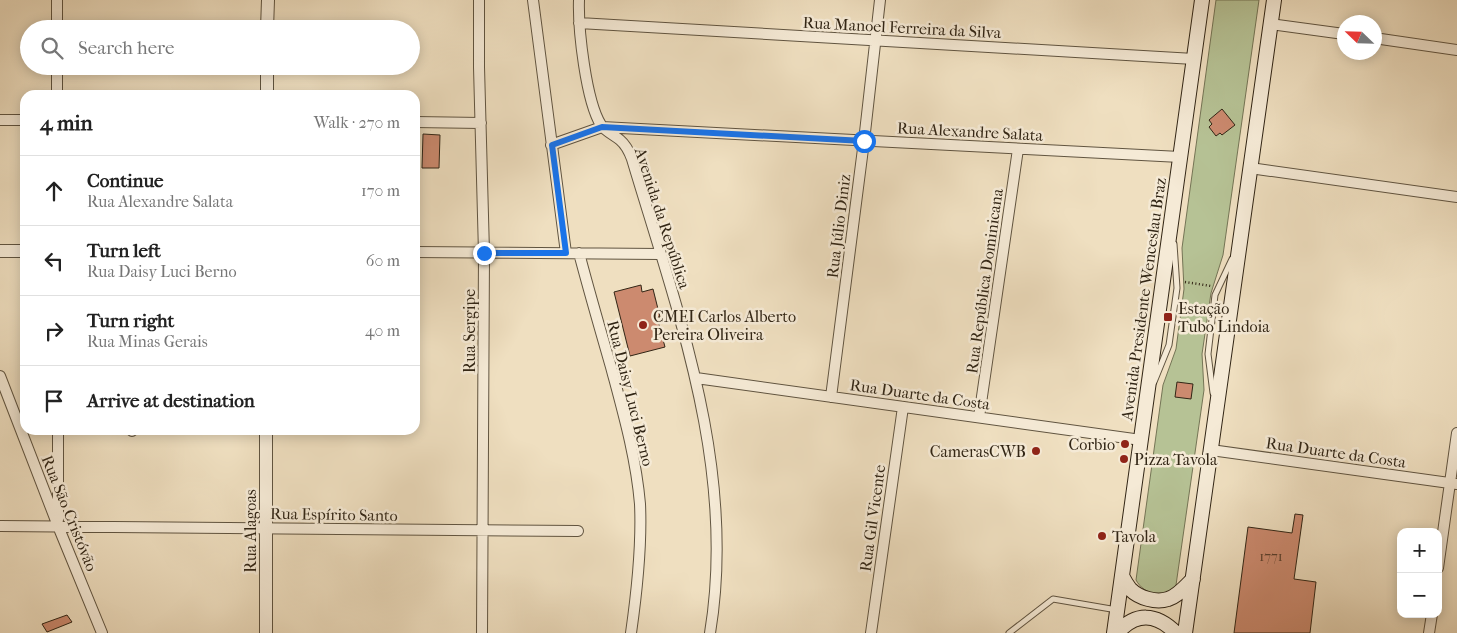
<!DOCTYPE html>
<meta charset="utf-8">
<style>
:root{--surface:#fff;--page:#f2f2f2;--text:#222;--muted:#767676;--line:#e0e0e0}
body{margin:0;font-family:"IM FELL French Canon",serif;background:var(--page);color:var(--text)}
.controls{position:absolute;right:15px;bottom:15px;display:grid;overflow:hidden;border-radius:10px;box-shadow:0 2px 12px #0003}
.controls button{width:45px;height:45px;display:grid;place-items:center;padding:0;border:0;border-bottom:1px solid var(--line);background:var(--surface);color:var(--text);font:25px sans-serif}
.compass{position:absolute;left:1337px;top:15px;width:45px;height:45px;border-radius:50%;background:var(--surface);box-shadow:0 2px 12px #0003;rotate:293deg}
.stop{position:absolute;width:15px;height:15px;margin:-11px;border:4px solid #1a73e8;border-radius:50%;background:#fff}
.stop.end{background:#1a73e8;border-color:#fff;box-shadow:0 1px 5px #0008}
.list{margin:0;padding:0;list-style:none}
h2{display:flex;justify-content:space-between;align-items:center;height:65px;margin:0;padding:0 20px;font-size:21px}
h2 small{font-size:16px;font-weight:400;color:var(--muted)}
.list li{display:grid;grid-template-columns:32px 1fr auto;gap:15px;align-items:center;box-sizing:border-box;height:70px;padding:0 20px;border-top:1px solid var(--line)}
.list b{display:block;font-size:19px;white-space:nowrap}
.list p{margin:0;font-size:16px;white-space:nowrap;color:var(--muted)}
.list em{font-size:16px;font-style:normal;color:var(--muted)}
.icon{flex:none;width:28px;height:28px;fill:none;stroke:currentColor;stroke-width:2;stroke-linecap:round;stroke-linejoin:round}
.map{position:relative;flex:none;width:1457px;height:633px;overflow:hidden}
.search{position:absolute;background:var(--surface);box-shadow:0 2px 12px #0003;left:20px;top:20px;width:400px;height:55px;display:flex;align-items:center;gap:12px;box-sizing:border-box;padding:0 18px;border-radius:28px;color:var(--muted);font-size:19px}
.panel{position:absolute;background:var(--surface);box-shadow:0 2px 12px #0003;left:20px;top:90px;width:400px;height:345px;border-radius:15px}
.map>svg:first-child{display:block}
</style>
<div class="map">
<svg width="1457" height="633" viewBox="0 0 1457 633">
<rect width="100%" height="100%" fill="#efdfc0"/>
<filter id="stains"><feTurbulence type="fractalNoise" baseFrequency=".004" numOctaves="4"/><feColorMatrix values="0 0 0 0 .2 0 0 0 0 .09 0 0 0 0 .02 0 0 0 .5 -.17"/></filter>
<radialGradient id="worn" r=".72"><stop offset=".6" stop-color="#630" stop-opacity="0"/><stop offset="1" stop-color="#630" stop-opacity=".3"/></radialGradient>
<!-- green -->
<path fill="#b6c295" stroke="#747455" d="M1216 0H1259L1223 255 1211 293 1202 354 1204 390 1176 585C1165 600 1144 595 1136 580L1163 385 1176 349 1184 289 1182 248Z"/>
<!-- building -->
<path fill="#cc8a6f" stroke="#312515" d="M1222 109 1235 125 1222 135 1220 133 1216 136 1209 127 1212 124 1209 120Z
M423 134 440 135 439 168H422Z
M641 285 642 292 653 289 660 317H657L665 347 630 356 614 292Z
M1177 382 1193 384 1191 399 1175 397Z
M1295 514 1303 515 1294 579 1316 582 1310 633H1234L1248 527 1292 533Z
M67 615 72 622 47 632 42 624Z"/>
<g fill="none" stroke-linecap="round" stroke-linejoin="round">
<defs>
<path id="service" d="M1154 382 1169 345 1177 288 1174 244
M1213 393 1208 354 1215 295 1232 259
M1009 633 1053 599 1117 610"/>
<path id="minor" d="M57 0V29
M479 0V67L484 253 482 633
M533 0 566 253
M579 0C578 30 586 101 601 125 605 131 614 135 620 140 626 145 629 151 632 159 678 313 737 470 710 633
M579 23 1194 59
M1270 24 1344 34
M1374 38 1457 50
M57 66V95
M0 120H25
M415 122 481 123
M551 145 602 127 1180 157
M1250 168 1457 197
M415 252 660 254
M579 253C589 291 600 329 611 367 623 412 636 457 640 504 642 547 637 591 631 633
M0 376 58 526 102 633
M696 378 1141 440
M831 397 864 141 880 0
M979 417 1018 149
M58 430V520
M132 431V430
M1211 450 1457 484
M0 526 578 531
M1438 568 1457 433
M871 633 903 407
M1429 633 1432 614"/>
<path id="tertiary" d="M267 29 268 0
M267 95V66
M0 251H25
M266 633V430"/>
<path id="secondary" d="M1122 576C1124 580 1127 585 1130 589 1139 598 1156 603 1168 599 1178 596 1186 586 1193 579
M1114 633 1202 0
M1117 633C1136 612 1156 613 1176 633
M1185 633 1274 0"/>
</defs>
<!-- service casing -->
<use href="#service" stroke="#605440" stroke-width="7"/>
<!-- minor casing -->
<use href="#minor" stroke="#605440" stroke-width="12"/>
<!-- tertiary casing -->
<use href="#tertiary" stroke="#605440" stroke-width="14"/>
<!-- secondary casing -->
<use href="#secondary" stroke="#312515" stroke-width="16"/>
<!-- path -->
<path stroke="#312515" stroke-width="2.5" stroke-dasharray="1 2.5" stroke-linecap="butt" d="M1185 282 1211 286"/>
<!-- service -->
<use href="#service" stroke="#f5ead6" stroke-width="5"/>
<!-- minor -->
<use href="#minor" stroke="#f5ead6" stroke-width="10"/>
<!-- tertiary -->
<use href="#tertiary" stroke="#f5ead6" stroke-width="12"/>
<!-- secondary -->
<use href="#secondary" stroke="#f5ead6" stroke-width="14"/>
</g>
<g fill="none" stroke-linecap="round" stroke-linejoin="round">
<!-- route -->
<path stroke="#1a73e8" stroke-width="6" d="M484 253H566L552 145 602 127 864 141"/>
</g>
<!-- markers -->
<g fill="#8f2418" stroke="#f5ead6" stroke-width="2">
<rect x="1163" y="312" width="10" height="10" rx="2.5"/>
<circle cx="643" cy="325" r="5"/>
<circle cx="1125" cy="444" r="5"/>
<circle cx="1036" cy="451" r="5"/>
<circle cx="1124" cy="459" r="5"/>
<circle cx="1102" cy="536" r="5"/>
</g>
<g text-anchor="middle" stroke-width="5" stroke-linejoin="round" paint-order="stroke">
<!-- number labels -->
<g font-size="14" fill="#583e2c">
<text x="1271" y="561">1771</text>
</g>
<!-- street labels -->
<g font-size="16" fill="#312515" stroke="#f5ead6">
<text transform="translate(902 27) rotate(3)" y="6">Rua Manoel Ferreira da Silva</text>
<text transform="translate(970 131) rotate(3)" y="6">Rua Alexandre Salata</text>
<text transform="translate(663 218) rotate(72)" y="6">Avenida da República</text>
<text transform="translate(838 226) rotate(-83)" y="6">Rua Júlio Diniz</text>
<text transform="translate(984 281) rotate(-82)" y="6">Rua República Dominicana</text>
<text transform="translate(1143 299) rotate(-82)" y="6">Avenida Presidente Wenceslau Braz</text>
<text transform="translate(469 331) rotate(-90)" y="6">Rua Sergipe</text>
<text transform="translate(631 393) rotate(76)" y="6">Rua Daisy Luci Berno</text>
<text transform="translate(920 394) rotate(8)" y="6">Rua Duarte da Costa</text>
<text transform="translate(1336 452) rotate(8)" y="6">Rua Duarte da Costa</text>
<text transform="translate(70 513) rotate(68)" y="6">Rua São Cristóvão</text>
<text transform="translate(334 514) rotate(1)" y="6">Rua Espírito Santo</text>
<text transform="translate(872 518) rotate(-82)" y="6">Rua Gil Vicente</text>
<text transform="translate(250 531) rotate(-90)" y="6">Rua Alagoas</text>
</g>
<!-- poi labels -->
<g font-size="16" fill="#312515" stroke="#f5ead6" text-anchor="start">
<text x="1178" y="314">Estação<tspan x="1178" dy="18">Tubo Lindoia</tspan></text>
<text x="653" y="322">CMEI Carlos Alberto<tspan x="653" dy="18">Pereira Oliveira</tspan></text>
<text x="1115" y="450" text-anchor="end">Corbio</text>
<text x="1026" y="457" text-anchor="end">CamerasCWB</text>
<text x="1134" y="465">Pizza Tavola</text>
<text x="1112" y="542">Tavola</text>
</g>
</g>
<rect width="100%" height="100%" filter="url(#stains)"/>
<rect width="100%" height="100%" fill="url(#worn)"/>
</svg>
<div class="controls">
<button>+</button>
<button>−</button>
</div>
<svg class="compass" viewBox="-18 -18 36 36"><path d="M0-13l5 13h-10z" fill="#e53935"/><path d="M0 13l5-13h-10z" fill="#767676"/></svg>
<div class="stop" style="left:864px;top:141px"></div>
<div class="stop end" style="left:484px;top:253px"></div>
<div class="search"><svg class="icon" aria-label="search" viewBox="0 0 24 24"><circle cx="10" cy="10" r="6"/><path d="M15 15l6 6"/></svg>Search here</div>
<section class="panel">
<h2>4 min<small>Walk · 270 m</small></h2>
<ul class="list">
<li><svg class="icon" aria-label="ahead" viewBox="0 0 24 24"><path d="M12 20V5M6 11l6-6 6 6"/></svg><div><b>Continue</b><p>Rua Alexandre Salata</p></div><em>170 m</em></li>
<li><svg class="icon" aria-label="left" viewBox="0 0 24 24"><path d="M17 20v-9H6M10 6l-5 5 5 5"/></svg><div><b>Turn left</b><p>Rua Daisy Luci Berno</p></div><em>60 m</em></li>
<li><svg class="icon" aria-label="right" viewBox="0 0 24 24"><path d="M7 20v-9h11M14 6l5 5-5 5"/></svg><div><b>Turn right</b><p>Rua Minas Gerais</p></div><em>40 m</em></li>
<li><svg class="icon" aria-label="arrive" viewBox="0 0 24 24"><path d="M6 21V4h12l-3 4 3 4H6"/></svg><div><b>Arrive at destination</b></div></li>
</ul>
</section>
</div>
